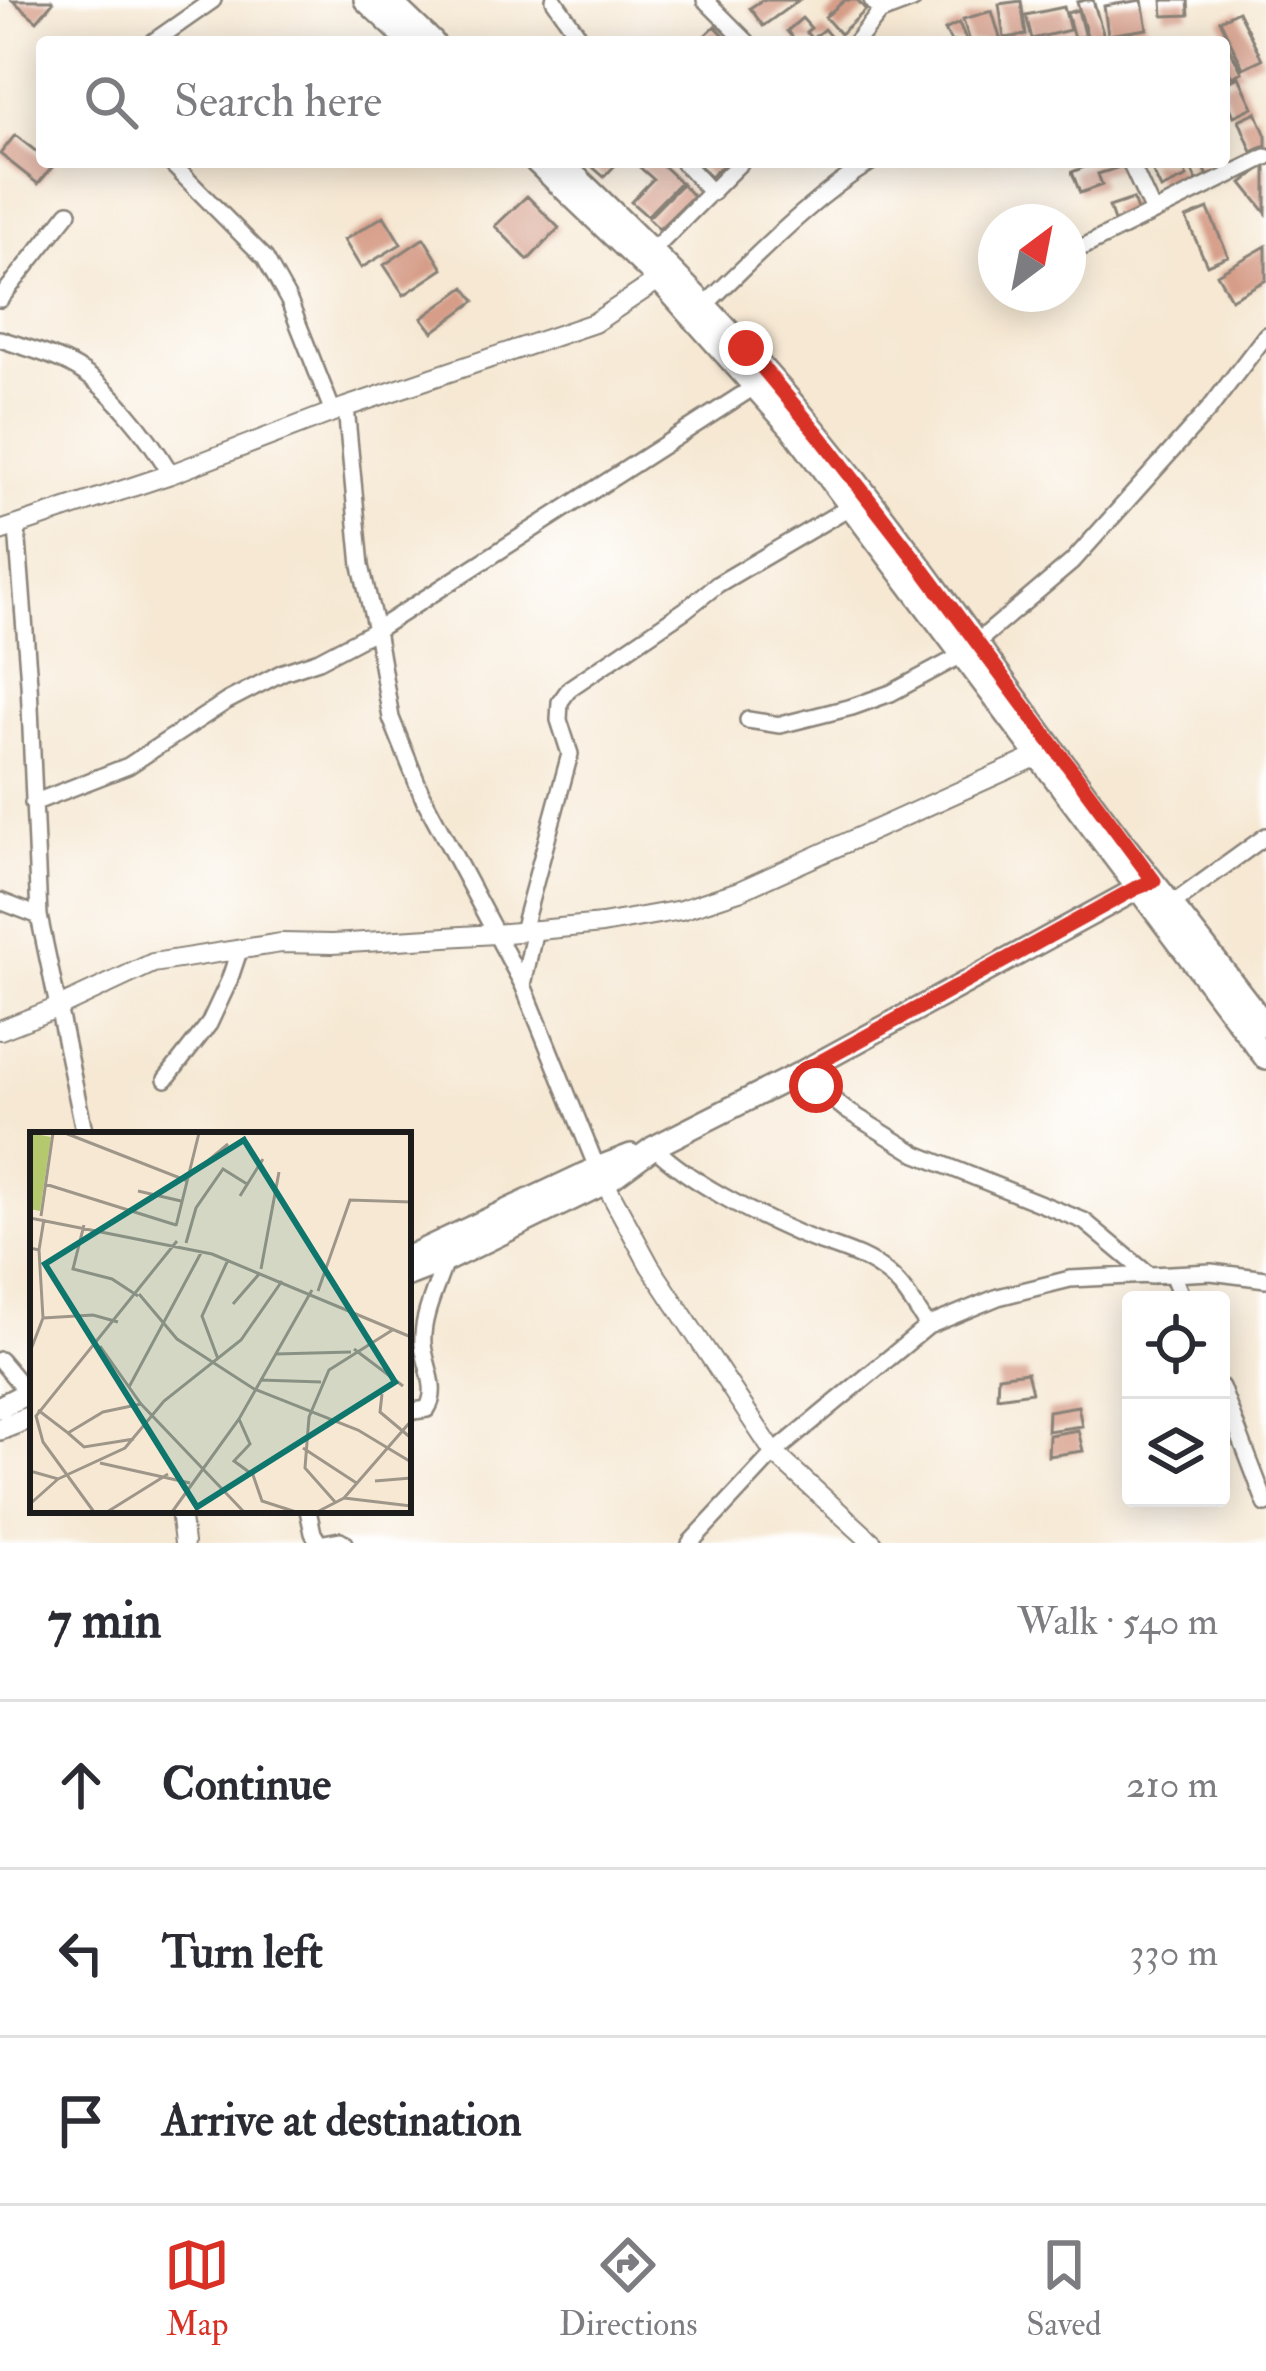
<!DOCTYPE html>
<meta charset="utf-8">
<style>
:root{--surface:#fff;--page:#f2f2f3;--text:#2b2b33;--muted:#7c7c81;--line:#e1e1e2;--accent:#d93025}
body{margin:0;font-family:"IM FELL Double Pica",serif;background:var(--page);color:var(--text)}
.controls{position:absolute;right:36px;bottom:36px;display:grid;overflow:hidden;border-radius:12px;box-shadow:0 6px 30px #0003}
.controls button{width:108px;height:108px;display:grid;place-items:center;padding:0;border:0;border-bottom:3px solid var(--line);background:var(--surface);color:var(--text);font:60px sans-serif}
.compass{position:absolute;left:978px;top:204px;width:108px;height:108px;border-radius:50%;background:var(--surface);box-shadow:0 6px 30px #0003;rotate:32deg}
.stop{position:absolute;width:36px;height:36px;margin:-27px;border:9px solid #d93025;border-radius:50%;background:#fff}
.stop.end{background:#d93025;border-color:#fff;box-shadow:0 3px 12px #0008}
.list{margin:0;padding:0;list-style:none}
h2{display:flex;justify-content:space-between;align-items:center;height:156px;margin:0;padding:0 48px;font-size:51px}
h2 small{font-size:39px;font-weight:400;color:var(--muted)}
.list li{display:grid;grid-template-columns:78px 1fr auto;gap:36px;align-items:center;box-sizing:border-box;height:168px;padding:0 48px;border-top:3px solid var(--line)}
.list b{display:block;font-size:45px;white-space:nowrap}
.list em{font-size:39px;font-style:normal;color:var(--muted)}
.icon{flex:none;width:66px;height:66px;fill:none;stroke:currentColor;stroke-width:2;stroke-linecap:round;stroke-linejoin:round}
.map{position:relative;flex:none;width:1266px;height:1543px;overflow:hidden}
.search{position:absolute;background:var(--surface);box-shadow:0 6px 30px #0003;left:36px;right:36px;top:36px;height:132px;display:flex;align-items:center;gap:30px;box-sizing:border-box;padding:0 42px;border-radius:12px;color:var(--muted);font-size:45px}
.sheet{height:660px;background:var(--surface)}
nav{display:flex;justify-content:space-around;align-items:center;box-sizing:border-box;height:168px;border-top:3px solid var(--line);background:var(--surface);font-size:33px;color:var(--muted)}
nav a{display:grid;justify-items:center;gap:6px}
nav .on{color:var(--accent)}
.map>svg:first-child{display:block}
</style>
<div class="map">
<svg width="1266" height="1543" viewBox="0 0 1266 1543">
<rect width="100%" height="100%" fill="#fff"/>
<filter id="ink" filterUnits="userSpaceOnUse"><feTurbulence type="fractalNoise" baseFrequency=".00833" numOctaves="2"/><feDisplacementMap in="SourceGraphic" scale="24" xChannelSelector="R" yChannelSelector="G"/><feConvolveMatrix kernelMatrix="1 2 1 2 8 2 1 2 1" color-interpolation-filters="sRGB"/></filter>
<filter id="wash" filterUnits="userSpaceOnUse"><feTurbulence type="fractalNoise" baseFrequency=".004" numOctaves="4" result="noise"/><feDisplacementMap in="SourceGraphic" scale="48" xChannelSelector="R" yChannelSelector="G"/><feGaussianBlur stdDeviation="2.7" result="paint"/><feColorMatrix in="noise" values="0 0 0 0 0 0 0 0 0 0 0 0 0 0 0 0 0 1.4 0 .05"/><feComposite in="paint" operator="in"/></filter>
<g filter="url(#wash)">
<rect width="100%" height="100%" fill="#f6e8d3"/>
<g id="blocks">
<!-- building -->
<path fill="#d69d88" d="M12 0H51L53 2 37 21Z
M762 0H799L763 26 750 8Z
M845 0H857L866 10 840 34 825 17Z
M1085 0H1093L1105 40 1089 42 1077 2Z
M1142 0 1147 29 1108 35 1104 6Z
M1162 0H1188L1189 15 1163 16Z
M1021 1 1026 35 1004 38 999 4Z
M1064 7 1070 30 1032 39 1026 15Z
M1078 10 1086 42H1075L1067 13Z
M992 11 1001 41 970 42 963 19Z
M1238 11 1262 59 1243 68 1220 20Z
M802 18 811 28 806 32 812 39 824 29 835 42H796L787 31Z
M959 23 967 42H951L945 30Z
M715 26 730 42H698Z
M1224 38 1242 72 1232 77 1229 72 1224 75Z
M1239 77 1253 107 1234 116 1224 93V84Z
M1256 112 1266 136V146L1252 152 1239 120Z
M15 135 42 156V162L54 165 38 184 0 154Z
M587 162H618L604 177Z
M634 162H659L680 182 647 216 631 202 653 179Z
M696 162H726L710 177Z
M1096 162H1122L1123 166 1098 174 1102 185 1080 193 1072 172Z
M1148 162H1175L1178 169 1183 167 1187 177 1161 189Z
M1188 162H1201L1209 178 1198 184Z
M1266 164V213L1242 183Z
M682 184 693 196 659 229 648 218Z
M527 196 559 228 528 260 495 226Z
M1133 199 1138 213 1114 221 1109 207Z
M1208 209 1228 256 1207 265 1186 218Z
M384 216 401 244 361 268 344 240Z
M424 238 443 269 404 295 384 265Z
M1266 246V280L1231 299 1217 274Z
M465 287 475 301 433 332 422 318Z
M1027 1372 1032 1392 997 1397 998 1376Z
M1078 1406 1082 1426 1047 1431 1048 1411Z
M1078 1430 1083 1451 1048 1456 1049 1435Z"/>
</g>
</g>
<g filter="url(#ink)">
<use href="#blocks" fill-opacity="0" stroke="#898278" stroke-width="3"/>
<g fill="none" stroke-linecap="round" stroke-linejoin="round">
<defs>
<path id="minor" d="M554 0 583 42
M705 0 747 42
M872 0 881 12 913 0
M153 42 213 0
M856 42 890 0
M170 162 265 258 289 301 333 412
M683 162 712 193
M1130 162 1153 212
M1085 246 1266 157
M648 255 741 162
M0 299 69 212
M706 304C758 255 810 199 871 162
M0 339C23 347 49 353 71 365 109 384 149 437 171 474
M346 407 361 566 376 630 391 718 422 795 523 985 597 1168
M17 528 29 683 39 916 85 1135
M976 643 1072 562 1210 408 1266 335
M748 720 780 725 852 707 891 693 962 655
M33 803 128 766 227 701 283 672 319 660 376 630 754 387
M0 901 39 916
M1172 904 1266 836
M522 931 570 754 559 720 560 702 570 688 685 610 718 584 851 506
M523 985 535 929
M800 1073 846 1110 917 1154 1084 1221 1150 1276
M166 1079 209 1024 229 981 240 948
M654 1147C688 1181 753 1214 797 1233 829 1247 862 1252 889 1275 905 1288 916 1309 928 1326
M1172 1274 1183 1300
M0 1360 27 1392 33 1405
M1221 1387 1266 1504
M408 1409 414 1411 427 1409C440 1389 425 1366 423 1344 421 1317 437 1287 445 1261
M308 1510 313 1533 319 1543
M324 1543 340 1540 345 1543
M690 1543 774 1453 928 1326 998 1297 1070 1279 1211 1272 1266 1279"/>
<path id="tertiary" d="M0 531 171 474 346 407 594 323 669 273
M0 1030 59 1007 153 963 281 943 332 944 495 934 602 924 681 910 739 891 1038 756
M600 1174 650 1266 774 1453 873 1543
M180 1510 184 1543"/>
<path id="secondary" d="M365 0 410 42
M389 0 433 42
M536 162 660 281 792 429 1266 1059
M561 162C651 248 738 335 817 432 924 563 1018 705 1121 840 1169 902 1219 963 1266 1026
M408 1257 597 1168 631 1155
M408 1275 445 1261 605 1183 654 1147 800 1073 1148 883
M0 1407 33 1390
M0 1429 33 1416"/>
</defs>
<!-- minor casing -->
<use href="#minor" stroke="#898278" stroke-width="20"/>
<!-- tertiary casing -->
<use href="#tertiary" stroke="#898278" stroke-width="22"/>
<!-- secondary casing -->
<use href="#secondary" stroke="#898278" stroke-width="26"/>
<!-- minor -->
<use href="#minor" stroke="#fff" stroke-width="15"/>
<!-- tertiary -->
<use href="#tertiary" stroke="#fff" stroke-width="18"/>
<!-- secondary -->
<use href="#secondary" stroke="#fff" stroke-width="21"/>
</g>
</g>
<g fill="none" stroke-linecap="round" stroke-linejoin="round" filter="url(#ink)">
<!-- route -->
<path stroke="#d93025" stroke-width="15" d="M746 348 818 434 915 559 1154 881 1136 888 800 1073 816 1086"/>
</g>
<!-- overview -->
<g transform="translate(30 1132)">
<rect width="381" height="381" fill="#f6e8d3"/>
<path d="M0 1 21 5 10 79 0 77Z" fill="#b4c96d"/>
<path fill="none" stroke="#9f968a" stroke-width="3" d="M35 1 155 48 198 12M15 52 146 93M108 59 151 69M210 64 233 27M11 84 23 1M0 86 182 122 381 205M54 93 43 137 82 147 108 164M146 94 169 1M156 111 166 76 193 37 217 52M0 116 9 118 14 87M231 137 249 40M288 159 320 68 381 70M109 162 147 207 224 257 328 298 381 330M203 172 230 141M13 186 63 183 88 190M70 214 111 272 214 380M324 217 373 254M0 220 13 186 9 118M246 222 321 220M188 227 172 184 198 128M230 248 291 250M99 255 172 119M352 262 350 280 381 306M8 278 38 301 73 280 111 272M209 287 220 312 204 329 223 343 232 369 266 380M38 301 54 315 104 307M273 316 328 352M70 331 160 351M0 339 28 347 95 316 134 269 211 208 252 149M345 349 381 346M314 366 381 374M306 371 275 336 279 285 299 238 364 197M0 372 28 347M64 380 13 310 6 284 147 109M77 380 138 342M142 380 209 287 282 158M287 380 314 366 381 289"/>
<path fill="#0f766e" fill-opacity="0.15" stroke="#0f766e" stroke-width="6" d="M214 8 365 250 167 375 15 132Z"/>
<rect width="381" height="381" fill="none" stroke="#1c1c1c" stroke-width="6"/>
</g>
</svg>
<div class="controls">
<button><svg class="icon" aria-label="locate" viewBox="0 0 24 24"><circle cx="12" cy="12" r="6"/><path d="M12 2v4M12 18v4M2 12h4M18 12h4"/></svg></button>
<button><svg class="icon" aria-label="layers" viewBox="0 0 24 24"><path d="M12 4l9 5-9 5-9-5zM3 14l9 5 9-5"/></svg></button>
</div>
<svg class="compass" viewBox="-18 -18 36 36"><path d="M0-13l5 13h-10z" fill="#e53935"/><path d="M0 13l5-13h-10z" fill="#7c7c81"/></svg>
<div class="stop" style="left:816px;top:1086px"></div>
<div class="stop end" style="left:746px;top:348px"></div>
<div class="search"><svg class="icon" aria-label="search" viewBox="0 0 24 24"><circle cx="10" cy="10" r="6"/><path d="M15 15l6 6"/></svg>Search here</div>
</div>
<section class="sheet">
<h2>7 min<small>Walk · 540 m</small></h2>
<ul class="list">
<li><svg class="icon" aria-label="ahead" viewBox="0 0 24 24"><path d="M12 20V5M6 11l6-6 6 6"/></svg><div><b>Continue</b></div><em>210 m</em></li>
<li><svg class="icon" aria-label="left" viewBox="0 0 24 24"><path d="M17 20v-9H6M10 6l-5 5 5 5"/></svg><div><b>Turn left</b></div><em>330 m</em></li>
<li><svg class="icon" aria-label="arrive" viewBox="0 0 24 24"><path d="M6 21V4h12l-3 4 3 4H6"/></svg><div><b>Arrive at destination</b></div></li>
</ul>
</section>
<nav>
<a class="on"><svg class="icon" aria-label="map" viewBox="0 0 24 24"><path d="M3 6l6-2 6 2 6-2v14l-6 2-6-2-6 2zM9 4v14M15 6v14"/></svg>Map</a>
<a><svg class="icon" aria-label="directions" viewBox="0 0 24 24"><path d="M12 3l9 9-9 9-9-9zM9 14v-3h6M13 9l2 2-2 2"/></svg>Directions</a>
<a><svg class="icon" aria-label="saved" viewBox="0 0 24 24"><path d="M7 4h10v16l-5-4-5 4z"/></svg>Saved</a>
</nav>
